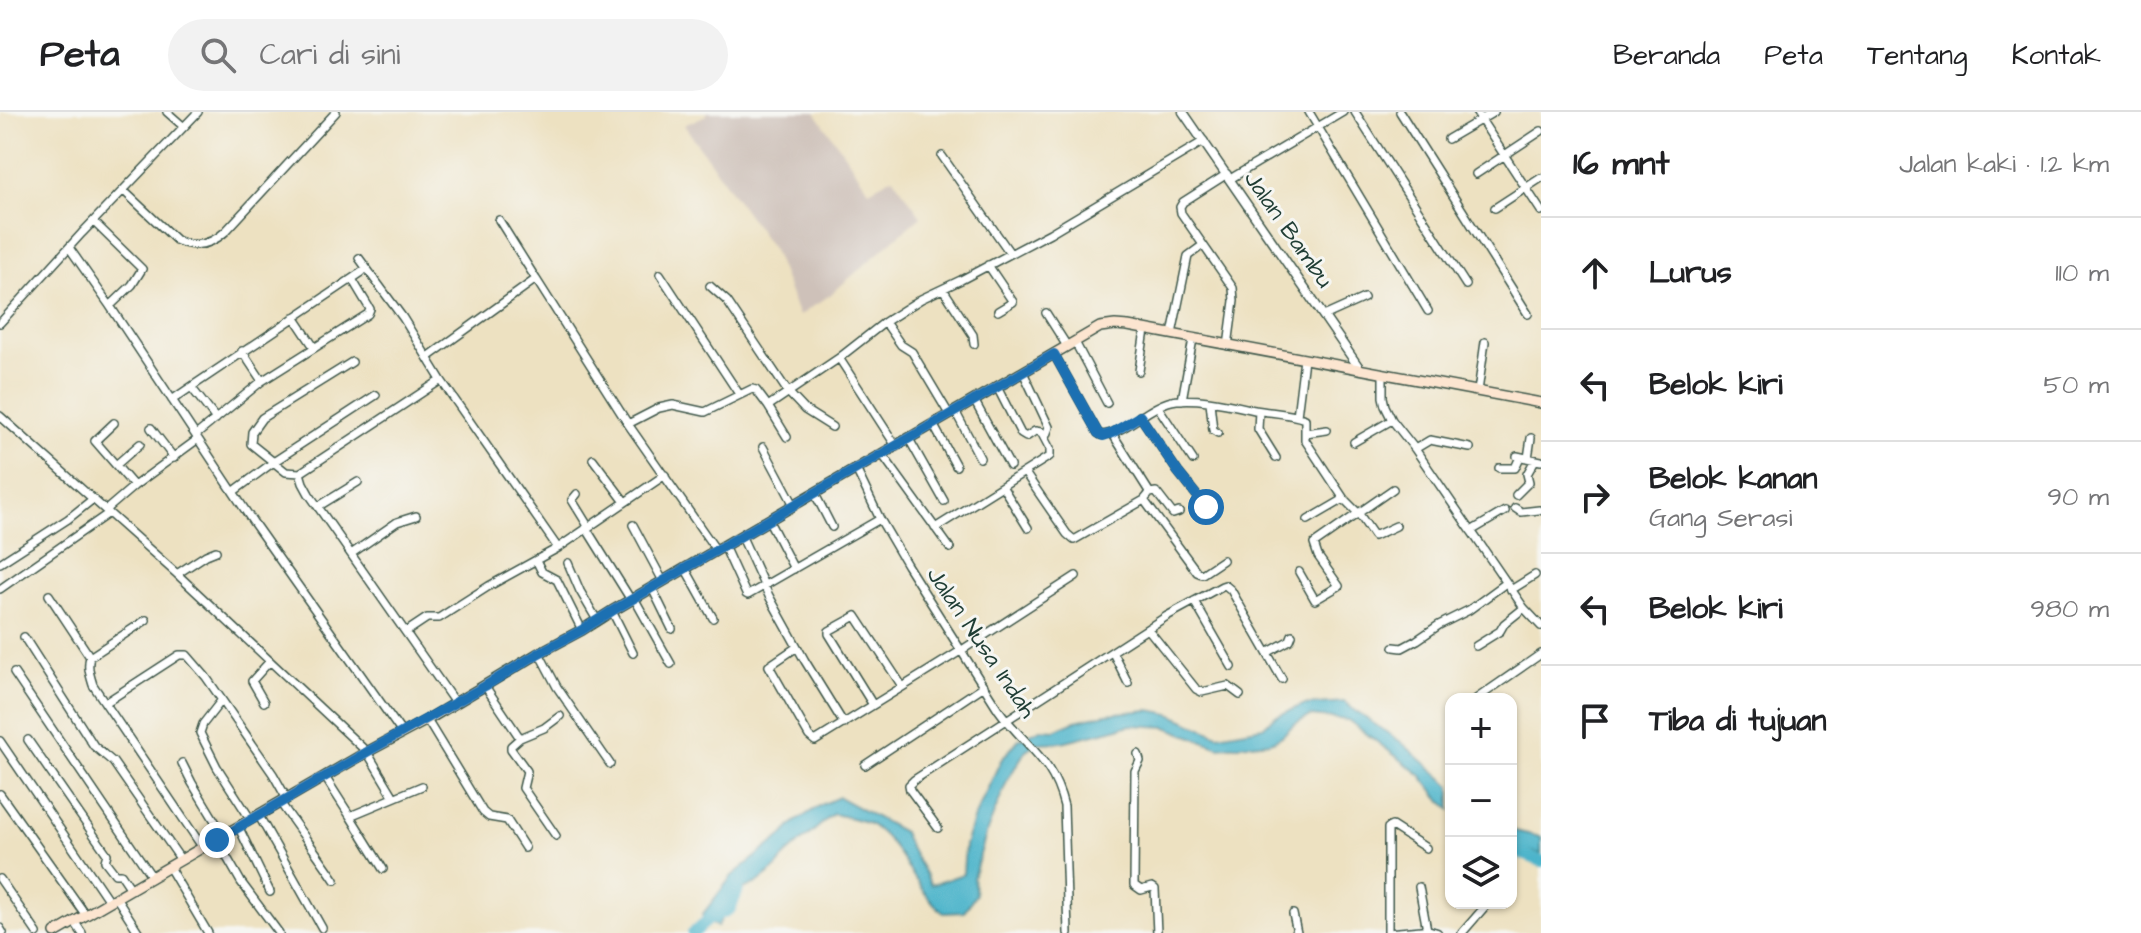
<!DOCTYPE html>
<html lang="id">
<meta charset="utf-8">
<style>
:root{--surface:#fff;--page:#f2f2f2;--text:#202124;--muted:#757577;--line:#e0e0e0}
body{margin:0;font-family:"Architects Daughter",sans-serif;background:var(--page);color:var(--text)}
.controls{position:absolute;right:24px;bottom:24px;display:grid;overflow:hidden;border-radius:16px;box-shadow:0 2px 6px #0004}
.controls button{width:72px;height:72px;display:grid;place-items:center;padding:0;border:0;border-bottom:2px solid var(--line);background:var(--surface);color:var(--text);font:40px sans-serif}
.stop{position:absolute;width:24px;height:24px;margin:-18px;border:6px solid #1f6fb2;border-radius:50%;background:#fff}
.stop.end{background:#1f6fb2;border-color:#fff;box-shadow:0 2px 8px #0008}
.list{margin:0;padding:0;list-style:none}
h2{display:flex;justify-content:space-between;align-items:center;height:104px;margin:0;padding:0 32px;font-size:34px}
h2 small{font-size:26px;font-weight:400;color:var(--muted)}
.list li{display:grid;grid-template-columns:52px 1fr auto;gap:24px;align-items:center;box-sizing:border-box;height:112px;padding:0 32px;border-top:2px solid var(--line)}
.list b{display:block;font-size:30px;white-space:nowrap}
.list p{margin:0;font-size:26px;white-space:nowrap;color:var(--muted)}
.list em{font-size:26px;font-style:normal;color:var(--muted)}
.icon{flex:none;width:44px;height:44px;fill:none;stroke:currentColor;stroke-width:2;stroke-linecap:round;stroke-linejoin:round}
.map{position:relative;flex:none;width:1541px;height:821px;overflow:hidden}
header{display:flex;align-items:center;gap:48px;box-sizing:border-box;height:112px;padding:0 40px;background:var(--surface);border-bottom:2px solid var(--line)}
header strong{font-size:38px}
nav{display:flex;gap:44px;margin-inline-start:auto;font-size:28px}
.search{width:560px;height:72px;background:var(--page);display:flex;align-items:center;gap:20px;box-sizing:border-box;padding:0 28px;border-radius:44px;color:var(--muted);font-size:30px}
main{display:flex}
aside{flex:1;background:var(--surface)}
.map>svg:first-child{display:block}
</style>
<header>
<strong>Peta</strong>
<div class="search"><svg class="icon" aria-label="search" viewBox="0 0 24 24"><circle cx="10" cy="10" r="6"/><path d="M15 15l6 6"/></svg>Cari di sini</div>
<nav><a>Beranda</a><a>Peta</a><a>Tentang</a><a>Kontak</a></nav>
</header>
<main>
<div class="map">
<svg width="1541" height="821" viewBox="0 0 1541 821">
<rect width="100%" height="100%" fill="#f6f6f2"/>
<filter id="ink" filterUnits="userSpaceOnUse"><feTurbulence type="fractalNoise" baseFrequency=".0125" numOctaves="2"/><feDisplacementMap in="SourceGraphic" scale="16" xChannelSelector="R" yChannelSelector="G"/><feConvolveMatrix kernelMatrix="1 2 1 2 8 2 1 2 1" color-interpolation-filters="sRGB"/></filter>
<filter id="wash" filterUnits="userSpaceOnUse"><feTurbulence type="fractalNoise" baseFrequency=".006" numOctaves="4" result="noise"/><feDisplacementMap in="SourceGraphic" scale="32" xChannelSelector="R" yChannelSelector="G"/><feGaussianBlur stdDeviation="1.8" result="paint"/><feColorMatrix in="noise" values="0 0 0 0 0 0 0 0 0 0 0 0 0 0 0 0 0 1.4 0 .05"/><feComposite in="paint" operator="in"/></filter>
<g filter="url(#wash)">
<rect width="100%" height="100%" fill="#ede1c1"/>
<!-- industrial -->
<path fill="#cec1b9" d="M706 0H815L869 78 893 65 921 104 830 183 799 204 773 138 684 13 707 3Z"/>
<!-- water -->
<path fill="#4cb4ca" stroke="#36787f" stroke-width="2" d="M1345 590 1352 597 1401 630 1451 674V697L1438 685 1421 663 1348 608 1311 604 1294 612 1282 624 1271 630 1219 635 1166 615 1131 613 1062 630 1037 631 1026 638 1008 667 987 719 973 766 976 782 964 800 944 801C913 776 905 738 874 715 864 707 845 705 833 702L786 743 774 758 757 771 743 777 729 795 717 815 702 803 732 764 783 723 795 710 821 693 839 685 903 720C909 739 923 755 931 773L963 762 965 733 973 708 1001 648 1019 627 1041 617 1055 618 1075 609 1106 602 1150 598 1170 602 1218 623 1263 615 1274 605 1303 593Z
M1511 718 1541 725V742L1511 735Z"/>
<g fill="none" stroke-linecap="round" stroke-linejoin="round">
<!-- river -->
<path stroke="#4cb4ca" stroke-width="12" d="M1511 733 1523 742 1541 749
M693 821 708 808 730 797 738 778"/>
</g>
</g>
<g filter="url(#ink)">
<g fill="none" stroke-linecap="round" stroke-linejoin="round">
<defs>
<path id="minor" d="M167 0 184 15
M1309 0 1428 199
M1355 0 1466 173
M1400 0 1528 202
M1476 0 1541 99
M1448 27 1494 0
M942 44 1010 141
M1227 62 1183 90 1180 95 1181 101 1233 176 1234 189 1228 234
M1476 62 1541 19
M1230 67 1343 0
M124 79 176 128C195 137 211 133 226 119L336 0
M1495 96 1541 66
M499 108 536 167
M94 110 142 157 132 173 110 194
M70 137 110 194 253 410 402 621
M359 146 403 206 441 268 558 436
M988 153 1013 190 998 199
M660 162 739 282
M710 174 727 189 788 280 805 298 832 315
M943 177 973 223 974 232
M1046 201 1067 234
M1324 204 1364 186
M294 205 314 235
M0 211 82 121 198 0
M1172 222 1188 144 1203 133
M1075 230 1107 291
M242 239 262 269
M1054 242 1098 321 1101 323C1126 321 1145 297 1168 290 1191 283 1232 293 1255 298 1272 301 1289 301 1305 307V321
M428 245 536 167 628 312 716 438
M839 246 896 334
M1139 259 1145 218
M1023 260 1049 315 1045 326
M1383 261V285L1385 294 1392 308 1415 337 1524 496 1541 514
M441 268 300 361 303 371 309 382 455 591
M1478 279 1485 230
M172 288 191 275
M974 288 1010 354
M1182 288 1193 227
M1210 290 1213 318 1218 321
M1158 295 1193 348
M955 299 980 346
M1259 299 1258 317 1276 346
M949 302 912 240 901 233 885 210 921 187 961 168 1050 121 1204 29
M0 304 177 462 367 640 394 685
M1140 304 1178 360 1206 395
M1297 304 1304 247
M216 307 191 275 362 160
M114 311 95 329 134 374
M628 312 659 296 673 293 705 300 752 277 756 278 768 294
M933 312 956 354
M151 316 174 346
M1327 318 1305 321V328L1344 387 1359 402 1374 424 1396 414
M1112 321 1150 381 1156 380 1173 402 1179 400
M196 323 262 269 368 202 370 197 352 167
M787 325 768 294 839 246 885 210
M909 327 944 389
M1354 330 1392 308
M763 335 794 393
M1415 337 1430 328 1470 336
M882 342 950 436
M1517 344 1541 349
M1528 346 1531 326
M593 347 625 390
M116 353 140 332
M1499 356H1515L1520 345
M856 357 880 407 907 453 998 597C1025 635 1052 645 1064 694L1068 821
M300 361 286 360 251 332 252 320 262 306 352 250
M1025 361 1067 422 1074 428 1144 388 1150 381
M1002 374 1028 416
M233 380 275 349 376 283
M577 382 572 388 588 414
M815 382 832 415
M1516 383 1529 370 1527 362 1535 348
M1144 388 1197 460 1202 462 1223 448
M319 394 358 370
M1515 396 1521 400 1539 398
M106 398 134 374 198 327
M1308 408 1344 387
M769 409 794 457
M633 413 663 469
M586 416 631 488
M935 416 1050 344V337L1041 320 1035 319 1026 325 1021 322 997 275
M1471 419 1505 399
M742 425 769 484 805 549 844 612
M724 434 746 482 748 483 880 407
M351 442 397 410 416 404
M536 448 542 460 557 468 582 518
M0 451 68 407 93 387
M568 451 580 479 597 508
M685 456 713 506
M1299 460 1315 488 1339 474 1318 444 1314 432 1393 377
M177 462 206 443 216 439
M652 476 672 517
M0 477 109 401
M1511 478 1535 463
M49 483 90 545
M634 486 671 552
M1194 489 1232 555
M612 499 633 541
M146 508 90 545C87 555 90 563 93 573L203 736
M1148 517 1196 577 1202 580 1228 574 1240 583
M406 520 427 506H439L489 474 558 436 665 363
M24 525 94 634 113 650 181 748
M1476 534 1500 519 1504 512 1524 496
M797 535 769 554 809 624 815 629 962 538 1076 464
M1394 535 1402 536 1417 528 1439 513 1469 498 1506 471
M539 541 557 575 610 652
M1113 541 1128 571
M1267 541 1290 528 1292 523
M14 561 152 765
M485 574 520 626 544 616 560 604
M1476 587 1541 542
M221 589 203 612 200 621 217 655 251 708
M264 590 252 569 270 549
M105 591 179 543H187L206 565 273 662 287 687
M873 593 829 522V519L856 504 902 574
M427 608 483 700 489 705 507 708 525 736
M520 626 511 634V637L527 659 523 676 556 724
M28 628 107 742 105 749 115 762H121L131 777
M0 629 109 789
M1138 642 1140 649 1135 659 1134 773 1141 778 1152 775 1155 777 1157 821
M182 651 192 671 224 724
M865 653 984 574
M325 665 350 704 422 674
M0 682 85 802
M280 690C298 717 317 741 335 768
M259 704 322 816
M350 704 383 757
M239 716 270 780
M938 716 910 678 909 673 914 668 1167 504 1222 474 1225 473 1231 478 1282 567
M217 728 241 770 279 821
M169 755 208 821
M0 767 37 821
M1419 775 1427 818
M116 785 139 821
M1293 802 1297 821
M74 809 82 821
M0 816 3 821
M1388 821V716L1392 714 1426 736
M1462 821 1488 791"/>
<path id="tertiary" d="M1183 0 1360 257
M1393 821 1427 818 1437 821"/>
<path id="secondary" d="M55 821 367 640 427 608 539 541 582 518 612 499 1100 215 1115 213 1128 214 1541 291"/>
</defs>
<!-- minor casing -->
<use href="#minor" stroke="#3e5649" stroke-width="10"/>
<!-- tertiary casing -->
<use href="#tertiary" stroke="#3e5649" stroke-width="11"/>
<!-- secondary casing -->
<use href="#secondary" stroke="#3e5649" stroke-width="12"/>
<!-- minor -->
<use href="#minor" stroke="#fff" stroke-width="7"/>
<!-- tertiary -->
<use href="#tertiary" stroke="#fff" stroke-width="8"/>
<!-- secondary -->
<use href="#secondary" stroke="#fce5d0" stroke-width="9"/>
</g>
</g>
<g fill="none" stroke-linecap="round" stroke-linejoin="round" filter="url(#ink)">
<!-- route -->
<path stroke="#1f6fb2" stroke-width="10" d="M217 728 367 640 485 574 539 541 582 518 612 499 1054 242 1098 321 1103 324 1112 321 1140 304 1178 360 1206 395"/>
</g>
<g text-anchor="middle" stroke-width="6" stroke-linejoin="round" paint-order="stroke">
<!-- street labels -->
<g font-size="24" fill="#1f3d34" stroke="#f6f6f2">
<text transform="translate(1289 117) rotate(55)" y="8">Jalan Bambu</text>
<text transform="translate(982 530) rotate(56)" y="8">Jalan Nusa Indah</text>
</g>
</g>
</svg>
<div class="controls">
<button>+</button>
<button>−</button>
<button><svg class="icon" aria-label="layers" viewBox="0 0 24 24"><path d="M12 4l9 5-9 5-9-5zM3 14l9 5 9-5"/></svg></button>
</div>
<div class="stop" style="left:1206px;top:395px"></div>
<div class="stop end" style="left:217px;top:728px"></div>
</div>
<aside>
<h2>16 mnt<small>Jalan kaki · 1.2 km</small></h2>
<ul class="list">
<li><svg class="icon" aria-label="ahead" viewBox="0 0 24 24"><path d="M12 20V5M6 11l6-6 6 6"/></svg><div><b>Lurus</b></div><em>110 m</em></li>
<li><svg class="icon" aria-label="left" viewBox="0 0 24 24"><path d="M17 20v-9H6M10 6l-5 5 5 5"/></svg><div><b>Belok kiri</b></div><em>50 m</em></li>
<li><svg class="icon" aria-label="right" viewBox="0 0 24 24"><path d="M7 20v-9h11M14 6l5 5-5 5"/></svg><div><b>Belok kanan</b><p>Gang Serasi</p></div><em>90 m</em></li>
<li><svg class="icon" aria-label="left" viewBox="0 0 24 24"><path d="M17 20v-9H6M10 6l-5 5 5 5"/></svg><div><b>Belok kiri</b></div><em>980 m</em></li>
<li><svg class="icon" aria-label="arrive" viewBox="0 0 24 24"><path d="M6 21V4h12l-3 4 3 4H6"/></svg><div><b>Tiba di tujuan</b></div></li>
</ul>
</aside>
</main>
